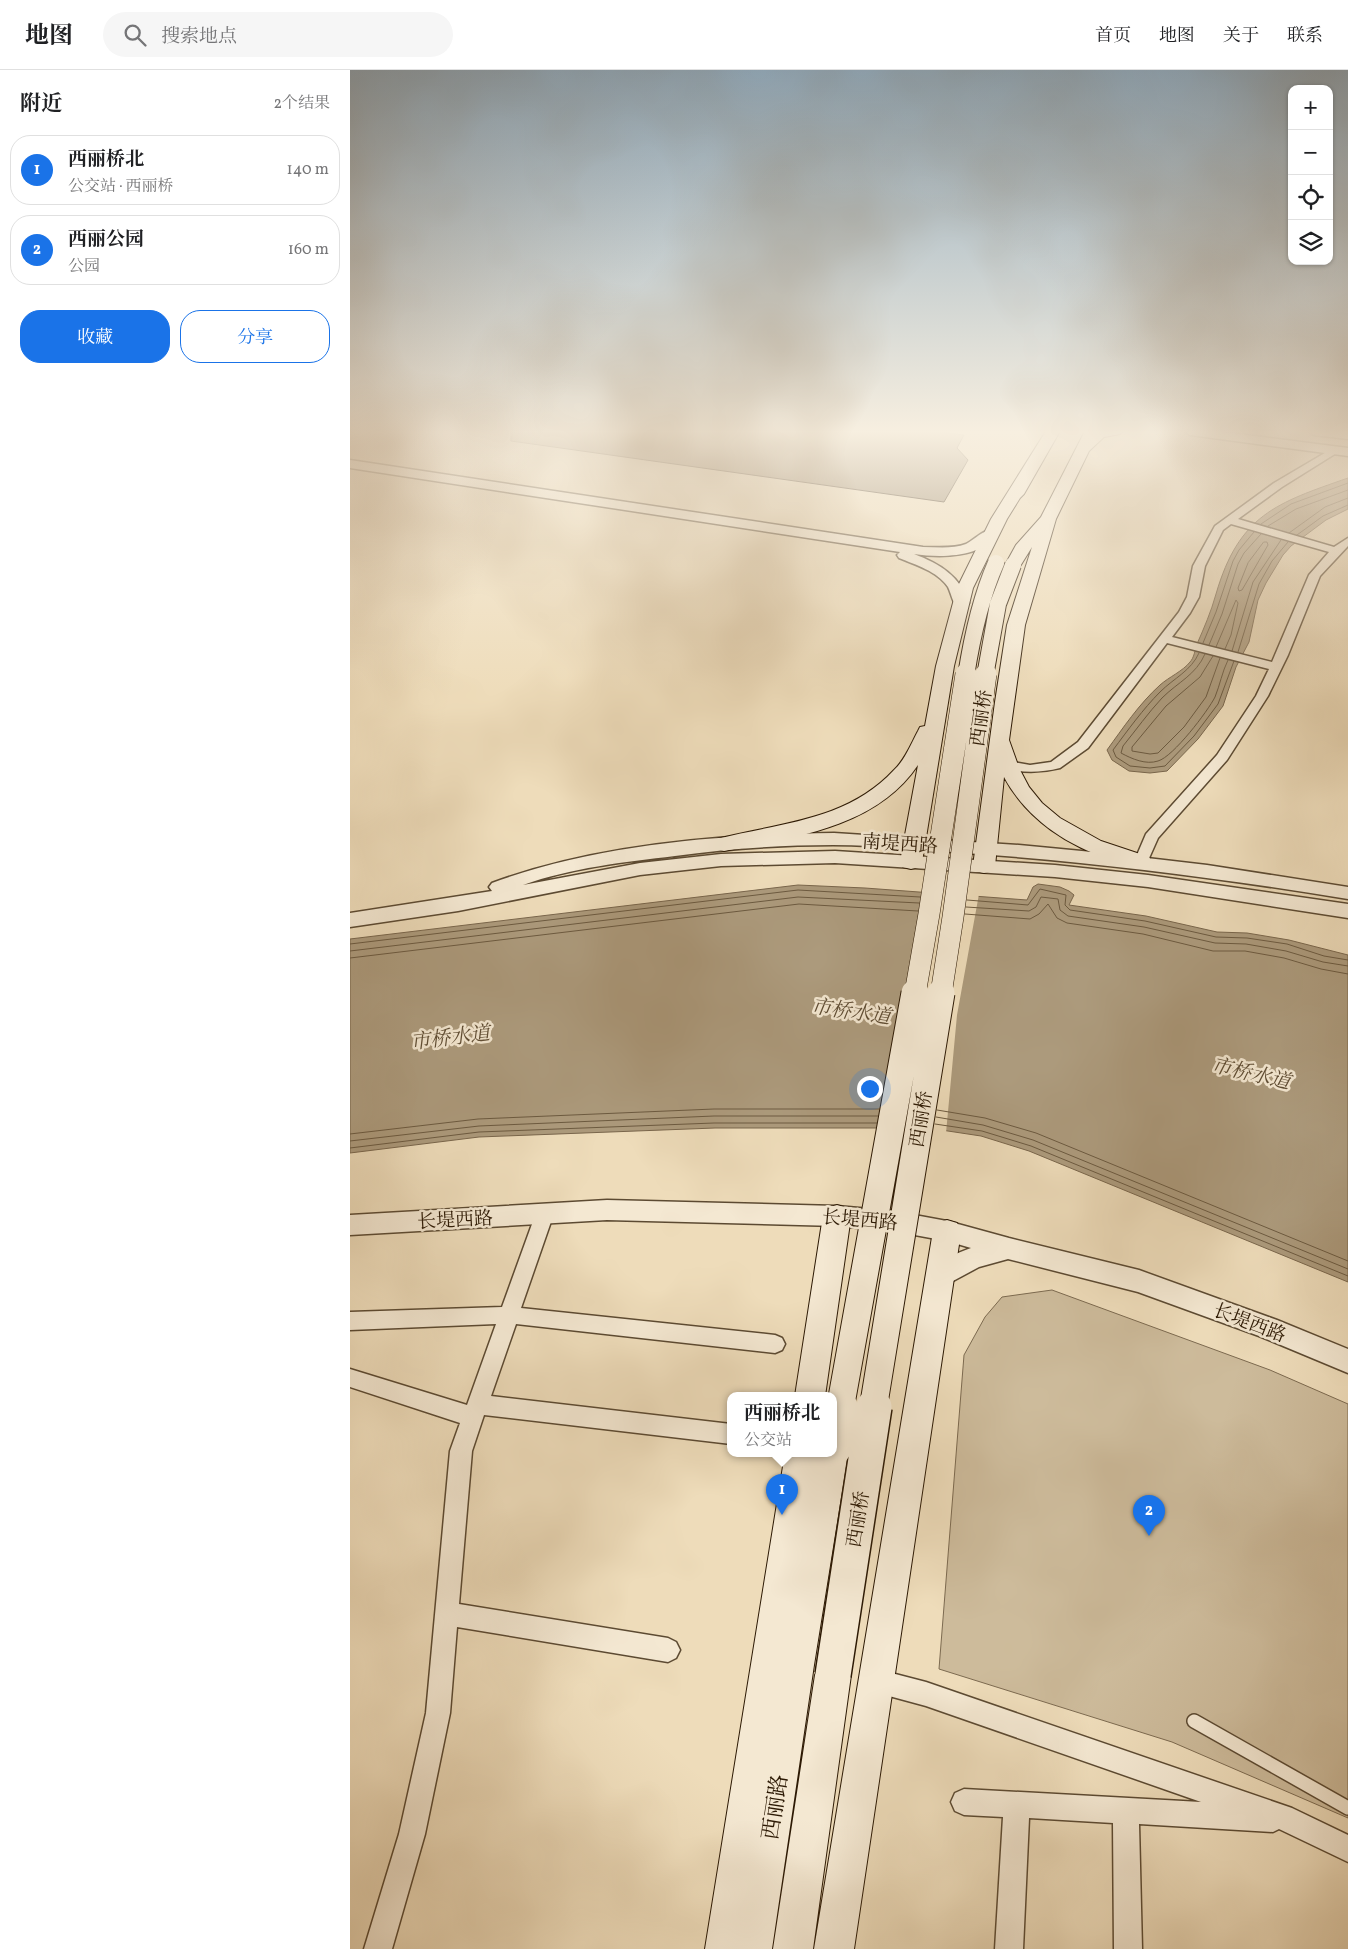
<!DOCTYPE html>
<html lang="zh">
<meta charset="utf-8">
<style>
:root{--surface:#fff;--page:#f6f6f6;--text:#202124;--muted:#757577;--line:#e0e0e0;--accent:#1a73e8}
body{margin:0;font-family:Vollkorn,"Noto Serif SC",serif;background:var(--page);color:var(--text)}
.controls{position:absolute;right:15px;top:15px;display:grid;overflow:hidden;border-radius:10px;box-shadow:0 1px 4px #0004}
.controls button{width:45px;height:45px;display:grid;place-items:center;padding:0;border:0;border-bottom:1px solid var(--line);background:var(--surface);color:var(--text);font:25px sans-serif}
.you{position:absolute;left:519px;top:1018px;width:18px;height:18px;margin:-12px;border:4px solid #fff;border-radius:50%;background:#1a73e8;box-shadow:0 0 0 8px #1a73e833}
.badge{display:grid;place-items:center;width:32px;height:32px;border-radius:50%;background:var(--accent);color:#fff;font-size:16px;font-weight:700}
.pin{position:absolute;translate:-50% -41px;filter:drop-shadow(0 1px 2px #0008)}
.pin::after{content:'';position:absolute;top:26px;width:18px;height:15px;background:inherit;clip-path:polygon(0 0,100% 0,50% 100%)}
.popup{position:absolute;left:377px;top:1322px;width:110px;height:65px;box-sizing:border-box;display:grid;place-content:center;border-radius:10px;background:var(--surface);filter:drop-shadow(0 1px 4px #0005);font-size:16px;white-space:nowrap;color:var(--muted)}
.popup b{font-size:19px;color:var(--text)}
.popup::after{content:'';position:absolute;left:50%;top:100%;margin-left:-10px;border:10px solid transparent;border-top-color:var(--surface)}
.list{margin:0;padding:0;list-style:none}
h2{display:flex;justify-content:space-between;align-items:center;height:65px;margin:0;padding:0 20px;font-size:21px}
h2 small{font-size:16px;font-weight:400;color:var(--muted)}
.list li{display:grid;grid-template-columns:32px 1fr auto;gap:15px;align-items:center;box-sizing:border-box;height:70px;margin:0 10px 10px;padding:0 10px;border:1px solid var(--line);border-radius:20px}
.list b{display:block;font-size:19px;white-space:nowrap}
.list p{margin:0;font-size:16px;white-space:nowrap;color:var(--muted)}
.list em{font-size:16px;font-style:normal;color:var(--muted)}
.actions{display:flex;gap:10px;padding:15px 20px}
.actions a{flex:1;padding:11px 0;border:1px solid var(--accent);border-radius:20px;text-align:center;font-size:18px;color:var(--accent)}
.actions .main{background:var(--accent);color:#fff}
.icon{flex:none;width:28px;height:28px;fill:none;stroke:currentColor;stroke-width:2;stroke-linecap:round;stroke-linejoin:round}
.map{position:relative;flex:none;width:998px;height:1879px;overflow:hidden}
header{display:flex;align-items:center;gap:30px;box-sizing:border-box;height:70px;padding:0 25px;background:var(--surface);border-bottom:1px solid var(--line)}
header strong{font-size:24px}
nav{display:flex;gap:28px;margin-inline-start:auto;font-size:18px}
.search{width:350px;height:45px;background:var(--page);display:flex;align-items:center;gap:12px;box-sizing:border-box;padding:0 18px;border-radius:28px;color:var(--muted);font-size:19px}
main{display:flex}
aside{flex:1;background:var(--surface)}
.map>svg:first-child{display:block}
</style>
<header>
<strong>地图</strong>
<div class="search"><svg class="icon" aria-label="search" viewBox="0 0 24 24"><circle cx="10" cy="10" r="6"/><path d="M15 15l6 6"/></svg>搜索地点</div>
<nav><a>首页</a><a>地图</a><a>关于</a><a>联系</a></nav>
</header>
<main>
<aside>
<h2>附近<small>2个结果</small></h2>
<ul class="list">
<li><span class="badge">1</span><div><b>西丽桥北</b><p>公交站 · 西丽桥</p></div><em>140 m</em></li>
<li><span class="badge">2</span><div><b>西丽公园</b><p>公园</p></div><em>160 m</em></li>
</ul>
<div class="actions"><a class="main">收藏</a><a>分享</a></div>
</aside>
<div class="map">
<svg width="998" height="1879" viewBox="0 0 998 1879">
<rect width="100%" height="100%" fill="#eedcba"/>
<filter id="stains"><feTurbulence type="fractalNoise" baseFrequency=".004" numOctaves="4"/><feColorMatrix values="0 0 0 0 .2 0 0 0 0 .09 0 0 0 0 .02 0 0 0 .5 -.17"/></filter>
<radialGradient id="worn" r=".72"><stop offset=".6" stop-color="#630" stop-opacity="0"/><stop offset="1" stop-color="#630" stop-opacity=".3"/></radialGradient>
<!-- green -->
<path fill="#cdbb9b" stroke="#7c6a50" d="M702 1220 920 1300 998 1334V1748L822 1672 589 1599 614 1285 635 1247 652 1227Z"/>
<!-- water -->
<path fill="#ac9a7c" stroke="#79664c" d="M998 408V439L976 450 941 476 933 485 916 513 908 530 899 572 886 597 873 636 848 669 817 701 800 703 779 701 762 690 757 680C773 658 789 634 810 615 819 607 833 601 840 592 844 588 845 580 847 574 854 558 861 542 866 524 889 445 926 433 998 408Z
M688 814 710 817 719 821 724 825 719 835 796 846 867 862 897 863 939 870 998 885V1212L679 1081 631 1066 578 1058H365L129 1067 0 1083V869L448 815 515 818 677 830 683 817Z"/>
<!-- pier -->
<path fill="#eedcba" d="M577 820 629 824 607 945 596 1063 577 1060H530Z"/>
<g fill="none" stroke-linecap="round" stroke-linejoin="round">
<!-- shore -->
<path stroke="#6c5a40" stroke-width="1" d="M911 454 941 434 998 413
M918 456 946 439 998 420
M939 463 975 437 998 428
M947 465 973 446 998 435
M914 472H917L918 475 892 520 889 521 888 518 898 493Z
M853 573 866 542 883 491 889 480 904 462
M859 575 872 544 888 494 894 483 911 464
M866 577 886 530 888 533 881 565 875 579
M882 581 903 512 931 470
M888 582 909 514 922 491 938 472
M849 583C841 601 824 608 810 622 793 639 778 660 763 680L766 687 780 696 800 698 815 696 844 666 868 634 884 591
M855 584C846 605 828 612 812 628 798 643 786 660 773 676L771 683C782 689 796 695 808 691 823 687 858 641 865 627 870 615 872 602 878 590
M863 586 850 607 816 636 782 677V681L800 684 808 683 834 657 856 627 870 588
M617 830 678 835 690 819 716 825 715 835 720 840 795 851 866 867 897 868 937 874 974 886 998 890
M616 837 679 841 686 837 691 827 708 829 710 840 718 846 794 857 865 873 896 874 936 881 973 892 998 896
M615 844 680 849 689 844 698 834 707 848 717 853 793 864 863 881H895L934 888 971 899 998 904
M0 874 448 820 570 827
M0 881 448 827 569 833
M0 888 449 834 568 841
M587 1040 635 1048 686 1063 998 1191
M586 1047 633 1055 683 1070 998 1199
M585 1054 632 1061 681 1076 998 1206
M0 1064 128 1049 364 1039H529
M0 1071 129 1056 364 1046H528
M0 1078 129 1062 364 1053H527"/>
</g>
<!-- building -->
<path fill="#917e63" stroke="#2c1904" d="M161 361H580L614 365 607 378 618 390 594 432 161 371Z"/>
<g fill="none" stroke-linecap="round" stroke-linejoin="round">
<defs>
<path id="service" d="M844 1651 998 1738"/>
<path id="minor" d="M985 377 988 378V382L932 417 888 449 984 477 998 468V476L970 506 938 585 918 626 877 690 808 768 796 795H786L784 792 796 764 867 685 906 626 919 599 817 573 738 678 710 698C690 703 672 703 652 698L650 695 657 691 680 695 701 692 728 672 829 542 837 527 843 496 865 456 924 413ZM881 454 979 482 959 505 922 592 822 567 840 543 849 527 855 496 873 460Z
M195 1135 202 1138 204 1143 171 1238 425 1265 432 1268 435 1274 432 1280 425 1283 166 1254 141 1326 381 1354V1374L134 1345 122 1381 109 1534 318 1568 326 1572 330 1580 326 1588 318 1592 107 1557 100 1643 75 1764 42 1879H14L49 1764 76 1643 100 1381 110 1353 0 1317V1299L117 1335 146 1254 0 1260V1242L152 1237 186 1143 188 1138Z
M526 1599 576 1612 942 1738 998 1765V1792L929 1759 923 1762 789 1754 792 1879H764L763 1753 679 1748 673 1879H645L653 1747 614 1745 605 1741 601 1732 605 1723 614 1719 851 1732 576 1636 517 1620 514 1611 517 1602Z"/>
<path id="tertiary" d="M834 361H866L998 378V386L840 365Z
M958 361H998V369L964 365Z
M0 390 573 477C587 477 603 479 616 474 626 469 635 457 647 460L649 463C631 488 591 488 564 484 590 494 610 506 619 533L616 536H606C602 530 601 523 598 517 587 501 566 495 549 488L547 485 550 482 0 398Z
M484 763 669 775 763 784 857 795 998 817V829C876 809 753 793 629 784 580 781 532 775 483 775 430 775 377 779 325 786 274 792 221 798 173 815L290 793 371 784 485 781 705 795 798 805 998 834V848L798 817 705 807 485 793 371 796 290 805 108 841 0 857V843L142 821 139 817 142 813C247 774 373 764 484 763Z
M257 1130 487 1136 543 1141 597 1151 659 1168 789 1200 927 1250 998 1279V1303L909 1266 788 1222 658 1189 629 1197 590 1218 581 1215 577 1207C585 1191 605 1184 621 1178L597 1171 543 1161 487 1156 257 1150 0 1165V1145Z"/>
<path id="secondary" d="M696 361H710L674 424 670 428 657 449 623 518 604 596 572 792 569 797 561 799 553 797 550 792 568 695C526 758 442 768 374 781L367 779 364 774 367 769C429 753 497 751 544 700 555 690 561 674 568 661L570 657 575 656 586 596 607 518 641 449Z
M735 361H772L770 364 754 367 739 381 706 449 675 555 659 670 669 698 679 717 692 733 710 748 751 771 799 787 802 792 799 797C787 800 776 795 765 791 719 777 677 750 654 707L645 796 642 801 634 803 626 801 623 796 645 632 657 555 682 477 669 498H657L655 495 666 475 691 447Z
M487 1135 497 1138 501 1146 475 1326H445L473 1146 477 1138Z
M597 1150 607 1153 611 1161 504 1879H464L583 1161 587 1153Z
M483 1370 493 1373 498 1384 464 1595 422 1879H355L435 1384H483Z
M483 1587 495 1593 501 1605 463 1879H423L465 1605 471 1593Z"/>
</defs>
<!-- service casing -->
<use href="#service" stroke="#5c4a32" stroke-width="16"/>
<!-- minor casing -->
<use href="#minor" stroke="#5c4a32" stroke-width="3"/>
<!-- tertiary casing -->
<use href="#tertiary" stroke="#5c4a32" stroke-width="3"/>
<!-- secondary casing -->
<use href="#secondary" stroke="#2c1904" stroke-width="2"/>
<!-- service -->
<use href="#service" stroke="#f4e8d2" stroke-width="13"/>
<!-- minor -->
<use href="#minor" fill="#f4e8d2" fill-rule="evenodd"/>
<!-- tertiary -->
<use href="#tertiary" fill="#f4e8d2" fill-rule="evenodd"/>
<!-- secondary -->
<use href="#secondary" fill="#f4e8d2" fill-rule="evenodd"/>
<defs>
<path id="secondary-bridge-far3" d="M616 606C622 567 630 529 646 493
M635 606 648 534 663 495"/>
<path id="secondary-bridge-far2" d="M565 924 579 844 616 604
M591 924 603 847 636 604"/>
<path id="secondary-bridge-far1" d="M490 1339 565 923
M523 1339 591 923"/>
<path id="secondary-bridge" d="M483 1379 490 1337
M483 1605 524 1337"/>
</defs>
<!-- secondary-bridge-far3 casing -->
<use href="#secondary-bridge-far3" stroke="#2c1904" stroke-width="18" stroke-linecap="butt"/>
<!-- secondary-bridge-far2 casing -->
<use href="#secondary-bridge-far2" stroke="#2c1904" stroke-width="22" stroke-linecap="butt"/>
<!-- secondary-bridge-far1 casing -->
<use href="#secondary-bridge-far1" stroke="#2c1904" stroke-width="29" stroke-linecap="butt"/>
<!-- secondary-bridge casing -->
<use href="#secondary-bridge" stroke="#2c1904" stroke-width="38" stroke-linecap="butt"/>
<!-- secondary-bridge-far3 -->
<use href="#secondary-bridge-far3" stroke="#f4e8d2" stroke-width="16"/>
<!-- secondary-bridge-far2 -->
<use href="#secondary-bridge-far2" stroke="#f4e8d2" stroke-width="21"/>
<!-- secondary-bridge-far1 -->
<use href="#secondary-bridge-far1" stroke="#f4e8d2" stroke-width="27"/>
<!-- secondary-bridge -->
<use href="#secondary-bridge" stroke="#f4e8d2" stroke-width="35"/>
</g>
<!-- sky -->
<linearGradient id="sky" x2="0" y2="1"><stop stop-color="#90aabd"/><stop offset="0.58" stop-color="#f7efe0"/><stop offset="1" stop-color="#f7efe0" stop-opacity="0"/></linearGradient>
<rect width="998" height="624" fill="url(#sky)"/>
<g text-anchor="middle" stroke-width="5" stroke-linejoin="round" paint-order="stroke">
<!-- street labels -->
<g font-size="19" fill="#2c1904" stroke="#f4e8d2">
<text transform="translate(630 648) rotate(-82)" y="7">西丽桥</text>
<text transform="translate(550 773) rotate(4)" y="7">南堤西路</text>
<text transform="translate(570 1049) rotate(-81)" y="7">西丽桥</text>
<text transform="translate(105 1149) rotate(-3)" y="7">长堤西路</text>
<text transform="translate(510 1149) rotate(5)" y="7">长堤西路</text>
<text transform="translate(900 1252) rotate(21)" y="7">长堤西路</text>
<text transform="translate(507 1449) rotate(-81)" y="7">西丽桥</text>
</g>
<!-- water labels -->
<g font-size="20" font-style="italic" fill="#5f4d34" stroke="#f4e8d2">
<text transform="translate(501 941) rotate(8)" y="7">市桥水道</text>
<text transform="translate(100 967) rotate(-7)" y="7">市桥水道</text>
<text transform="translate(901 1003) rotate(13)" y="7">市桥水道</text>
</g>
<!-- near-street labels -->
<g font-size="22" fill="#2c1904" stroke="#f4e8d2">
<text transform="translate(424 1737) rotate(-81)" y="8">西丽路</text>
</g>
</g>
<rect width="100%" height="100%" filter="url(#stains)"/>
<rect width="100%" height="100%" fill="url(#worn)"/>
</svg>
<div class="controls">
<button>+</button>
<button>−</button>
<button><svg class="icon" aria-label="locate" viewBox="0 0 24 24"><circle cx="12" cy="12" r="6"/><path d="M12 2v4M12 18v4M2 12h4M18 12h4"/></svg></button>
<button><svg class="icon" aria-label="layers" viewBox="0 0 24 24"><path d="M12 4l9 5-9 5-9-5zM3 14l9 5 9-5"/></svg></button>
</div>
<div class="you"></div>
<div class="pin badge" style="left:432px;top:1445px">1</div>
<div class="popup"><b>西丽桥北</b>公交站</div>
<div class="pin badge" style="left:799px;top:1466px">2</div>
</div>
</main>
